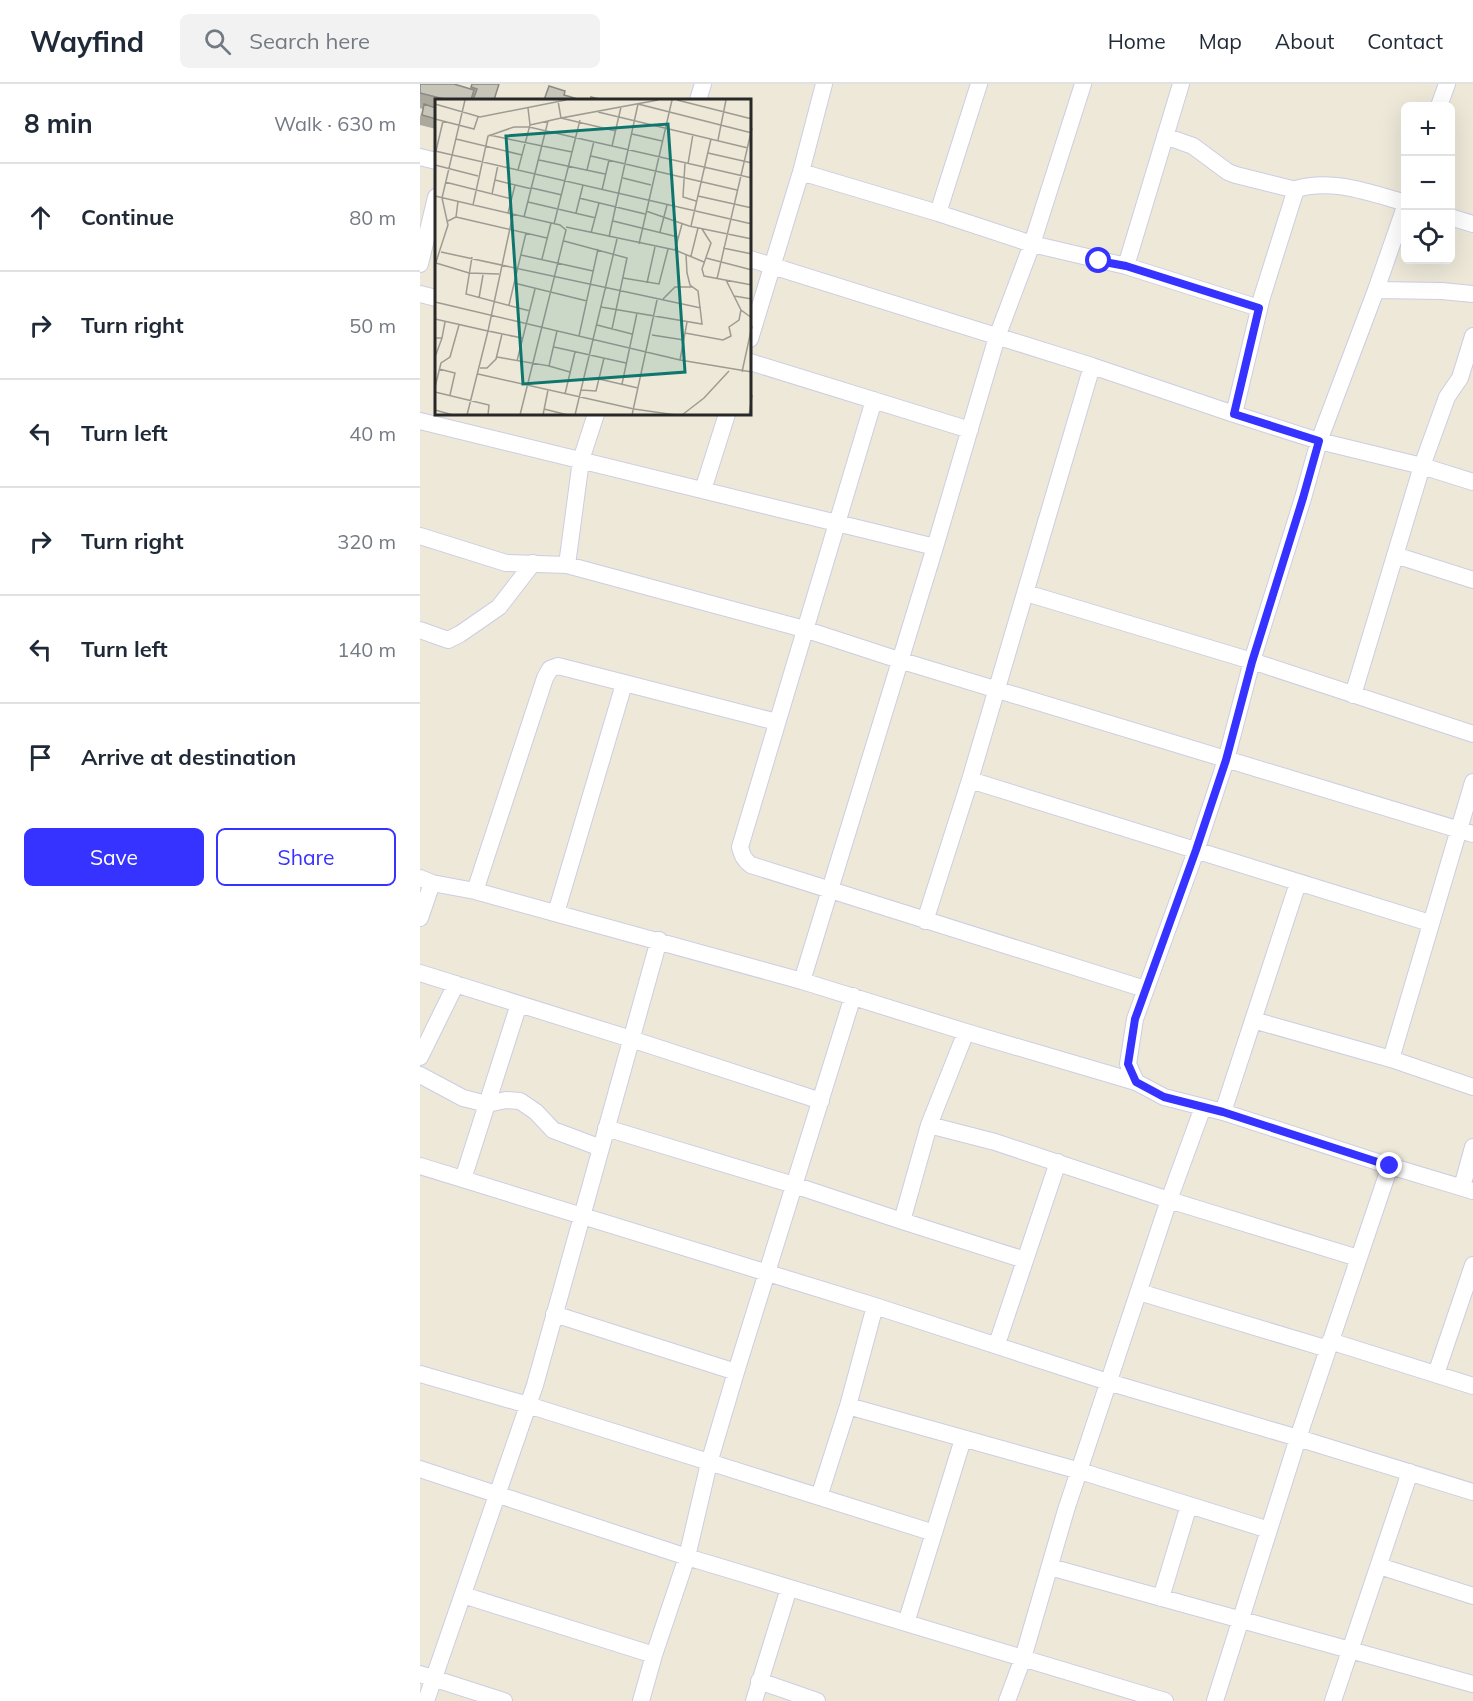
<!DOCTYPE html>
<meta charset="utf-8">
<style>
:root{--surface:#fff;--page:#f2f2f3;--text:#1f2937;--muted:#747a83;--line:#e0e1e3;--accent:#3632ff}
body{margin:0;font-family:Mulish,sans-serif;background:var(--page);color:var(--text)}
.controls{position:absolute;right:18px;top:18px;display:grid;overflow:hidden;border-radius:9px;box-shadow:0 6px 24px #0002}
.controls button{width:54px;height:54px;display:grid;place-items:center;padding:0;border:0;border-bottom:2px solid var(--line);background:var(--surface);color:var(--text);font:30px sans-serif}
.stop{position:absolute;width:18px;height:18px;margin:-14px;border:4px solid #3632ff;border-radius:50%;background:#fff}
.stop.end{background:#3632ff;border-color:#fff;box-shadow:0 2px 6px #0008}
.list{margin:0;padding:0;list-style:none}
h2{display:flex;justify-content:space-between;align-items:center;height:78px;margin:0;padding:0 24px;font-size:26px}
h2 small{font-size:20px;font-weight:400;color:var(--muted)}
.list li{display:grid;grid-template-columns:39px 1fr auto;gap:18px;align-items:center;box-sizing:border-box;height:108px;padding:0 24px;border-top:2px solid var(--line)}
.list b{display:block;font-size:22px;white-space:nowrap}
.list em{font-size:20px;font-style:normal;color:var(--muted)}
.actions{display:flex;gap:12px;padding:18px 24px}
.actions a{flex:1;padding:14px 0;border:2px solid var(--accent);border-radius:9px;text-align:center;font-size:21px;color:var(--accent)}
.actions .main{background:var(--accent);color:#fff}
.icon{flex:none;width:33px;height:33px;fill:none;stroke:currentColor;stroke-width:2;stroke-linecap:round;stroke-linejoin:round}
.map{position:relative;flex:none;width:1053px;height:1617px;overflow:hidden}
header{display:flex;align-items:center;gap:36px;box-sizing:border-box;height:84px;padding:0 30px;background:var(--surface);border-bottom:2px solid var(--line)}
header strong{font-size:28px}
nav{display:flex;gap:33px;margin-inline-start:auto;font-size:21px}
.search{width:420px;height:54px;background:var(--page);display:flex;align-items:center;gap:15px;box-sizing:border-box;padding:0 21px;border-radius:9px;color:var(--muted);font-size:22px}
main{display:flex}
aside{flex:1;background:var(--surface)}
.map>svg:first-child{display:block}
</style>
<header>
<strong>Wayfind</strong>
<div class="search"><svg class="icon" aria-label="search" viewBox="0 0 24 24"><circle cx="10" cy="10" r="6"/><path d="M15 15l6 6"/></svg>Search here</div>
<nav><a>Home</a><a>Map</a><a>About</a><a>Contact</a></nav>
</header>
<main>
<aside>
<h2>8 min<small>Walk · 630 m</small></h2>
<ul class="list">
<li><svg class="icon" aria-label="ahead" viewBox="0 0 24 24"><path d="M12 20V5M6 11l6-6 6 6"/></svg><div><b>Continue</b></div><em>80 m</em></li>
<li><svg class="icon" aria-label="right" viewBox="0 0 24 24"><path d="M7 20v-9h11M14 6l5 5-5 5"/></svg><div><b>Turn right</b></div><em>50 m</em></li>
<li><svg class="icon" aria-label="left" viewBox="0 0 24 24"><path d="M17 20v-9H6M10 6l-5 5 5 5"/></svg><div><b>Turn left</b></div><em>40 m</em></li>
<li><svg class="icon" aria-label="right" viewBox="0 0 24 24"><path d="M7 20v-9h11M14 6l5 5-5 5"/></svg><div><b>Turn right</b></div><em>320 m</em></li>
<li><svg class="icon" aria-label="left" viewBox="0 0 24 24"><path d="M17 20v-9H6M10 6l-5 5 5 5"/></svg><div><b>Turn left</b></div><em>140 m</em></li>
<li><svg class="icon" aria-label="arrive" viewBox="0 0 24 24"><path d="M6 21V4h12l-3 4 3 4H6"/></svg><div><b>Arrive at destination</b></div></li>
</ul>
<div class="actions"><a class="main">Save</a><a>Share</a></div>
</aside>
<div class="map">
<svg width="1053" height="1617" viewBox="0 0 1053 1617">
<rect width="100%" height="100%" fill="#ede8d8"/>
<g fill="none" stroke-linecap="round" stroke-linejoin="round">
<defs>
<path id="minor" d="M278 16 283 0
M1019 22 1027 0
M745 52 773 62 808 88 816 91 872 105H876
M0 73 16 77
M381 88 518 129 612 160 706 182 839 224
M986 120 956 206 899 357 883 414 832 577 806 676 776 767 715 935 708 980 716 998 744 1013 803 1028 970 1082 1053 1107
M518 129 559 0
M1030 133 1053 140
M330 175 672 282 814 330 899 357 1002 382 1053 398
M0 180 16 113
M706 182 761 0
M956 206 1022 207 1053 210
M0 210 16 214
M330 255 381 88 404 0
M330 278 550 346
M454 316 320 763C322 771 324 776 331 781L725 905
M814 330 842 213 876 105C913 94 950 109 986 119
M0 337 515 463
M283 406 307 330
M0 452 86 479 147 481 384 545 479 576 1053 750
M975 471 1053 496
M147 481 161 376 176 330
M606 509 832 577 1053 650
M0 546 28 556 40 550 79 523 113 479
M933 611 1002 382 1027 313 1040 294 1053 252
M550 696 1010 839
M0 794 12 799 55 807 382 897 546 948 716 998
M55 807 125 594 130 585 138 582 357 638
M136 829 204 600
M0 834 12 799
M505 837 550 696 672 282
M0 889 211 955 401 1017
M382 897 515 463 577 253 612 160 663 0
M833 936 971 975 1053 1003
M0 973 36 900
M971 975 1053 698
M0 991 43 1014 67 1020 86 1016 100 1017 116 1028 133 1046 181 1064
M803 1028 878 799
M509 1041 575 1058 749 1116 938 1174
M186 1044 374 1101 482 1137 605 1176
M0 1082 455 1222 688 1298 878 1354 1053 1408
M43 1095 99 920
M1042 1103 1053 1063
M482 1137 509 1041 546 948
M719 1208 908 1265
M134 1230 316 1288
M910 1257 1053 1302
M577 1260 638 1078
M0 1290 108 1321 514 1449
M1016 1290 1053 1181
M428 1322 660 1387 849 1446
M0 1385 267 1473 745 1617
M399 1413 428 1322 455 1222
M959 1482 1053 1512
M630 1483 1053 1600
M43 1511 234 1571
M741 1514 769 1421
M486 1539 543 1355
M0 1590 84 1617
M339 1597 397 1617
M6 1617 115 1301 239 856
M221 1617 234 1571 267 1473 289 1379 316 1288 433 912
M334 1617 369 1504
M587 1617 603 1574 646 1426 749 1116 783 1023
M795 1617 878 1354 970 1082
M913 1617 990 1388"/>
</defs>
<!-- minor casing -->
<use href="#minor" stroke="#cdcde3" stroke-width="18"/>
<!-- minor -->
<use href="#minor" stroke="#fff" stroke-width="16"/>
</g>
<!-- wall -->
<path fill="#aba99e" d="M0 0 50 5 52 0H79L74 16H16V45L0 41V33L3 25 0 24Z"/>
<!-- building -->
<path fill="#c7c4b8" stroke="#8b8981" stroke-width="1.5" d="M0 0H34L54 6 51 16H28L0 9Z
M52 0H79L74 16H53L57 5 51 3Z
M129 2 145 7 144 11 161 16H124Z
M171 13 183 16H170Z
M4 20 16 24V35L2 31Z"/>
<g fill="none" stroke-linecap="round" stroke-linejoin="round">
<!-- route -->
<path stroke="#3632ff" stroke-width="8" d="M679 177 706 182 839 224 814 330 899 357 883 414 832 578 806 676 776 766 715 935 708 980 716 998 744 1013 803 1028 970 1082"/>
</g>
<!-- overview -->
<g transform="translate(15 15)">
<rect width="316" height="316" fill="#ede8d8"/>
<path fill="none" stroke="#9e9b92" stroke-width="1.5" d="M242 1 317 20M123 2 126 19 223 1M0 5 45 18 131 1M163 13 313 49M0 20 39 30 43 18M95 26 113 22M197 35 227 42M54 36 137 53M21 40 87 56M283 41 291 1M177 47 186 8M0 52 317 125M1 52 8 22M273 54 317 64M156 57 302 91M104 61 170 75M250 64 248 98 261 102M253 65 258 35M0 66 43 77M83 71 95 26 93 9M152 71 159 42M188 79 216 86M60 81 97 90M10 83 77 100M97 89 127 96M167 91 174 61M57 95 63 66M0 97 125 126 131 131 85 316M263 97 317 109M144 99 210 115M93 103 161 119M38 106 53 37 79 28H94L317 79M211 112 254 127 317 140M73 114 80 86M141 114 148 86M21 118 112 139M89 118 113 22 126 19 181 32M13 122 21 118 23 102M178 122 243 138M119 125 145 21M256 127 276 40M131 128 240 151 269 163M267 130 276 144 267 170 269 177 317 186M225 133 232 106M156 134 164 104M174 138 203 5 317 34M129 142 192 159 177 230M204 145 237 1M288 149 317 155M240 151 247 125M6 153 266 209M86 156 158 172M256 157 263 129M37 158 31 195 95 212M271 159 317 171M107 160 116 124M1 164 34 174 64 175M0 166 13 126 7 99 30 1M188 179 224 185 233 150M282 180 317 29M291 181 306 211 317 219M79 184 152 202M212 184 220 148M299 197 317 200M44 199 48 176M228 200 240 188H258M0 203 245 261 317 273M74 206 91 134M166 208 267 225 263 192 255 186 252 174 251 155M0 220 53 232 78 115M162 226 197 235M250 234 288 241 296 237 294 228 304 221 306 211M217 236 249 241M144 237 163 150M0 239H7L10 223M119 248 191 264M0 258 7 239M62 258 114 267 122 232M245 261 252 223M82 262 100 190M114 267 135 273M45 269H52L61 260 67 235M4 270 20 274 15 296M307 273 317 227M43 275 199 310 241 316M164 280 203 289M187 285 202 214M0 288 6 264 15 258 24 226M146 291 161 292 169 259M0 293 54 306 53 316M130 295 140 253M109 310 133 316M0 311 18 316M32 316 53 232 87 239M108 316 113 291M140 316 182 140M197 316 222 201M247 316 269 299 294 272M314 316 317 296"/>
<path fill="#0f766e" fill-opacity="0.15" stroke="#0f766e" stroke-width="3" d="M233 25 250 273 88 285 71 37Z"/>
<rect width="316" height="316" fill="none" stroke="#282828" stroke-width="3"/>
</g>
</svg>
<div class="controls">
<button>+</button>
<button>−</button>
<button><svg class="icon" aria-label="locate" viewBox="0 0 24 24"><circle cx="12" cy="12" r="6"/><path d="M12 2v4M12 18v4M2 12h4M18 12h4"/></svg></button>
</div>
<div class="stop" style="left:679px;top:177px"></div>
<div class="stop end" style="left:970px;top:1082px"></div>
</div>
</main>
